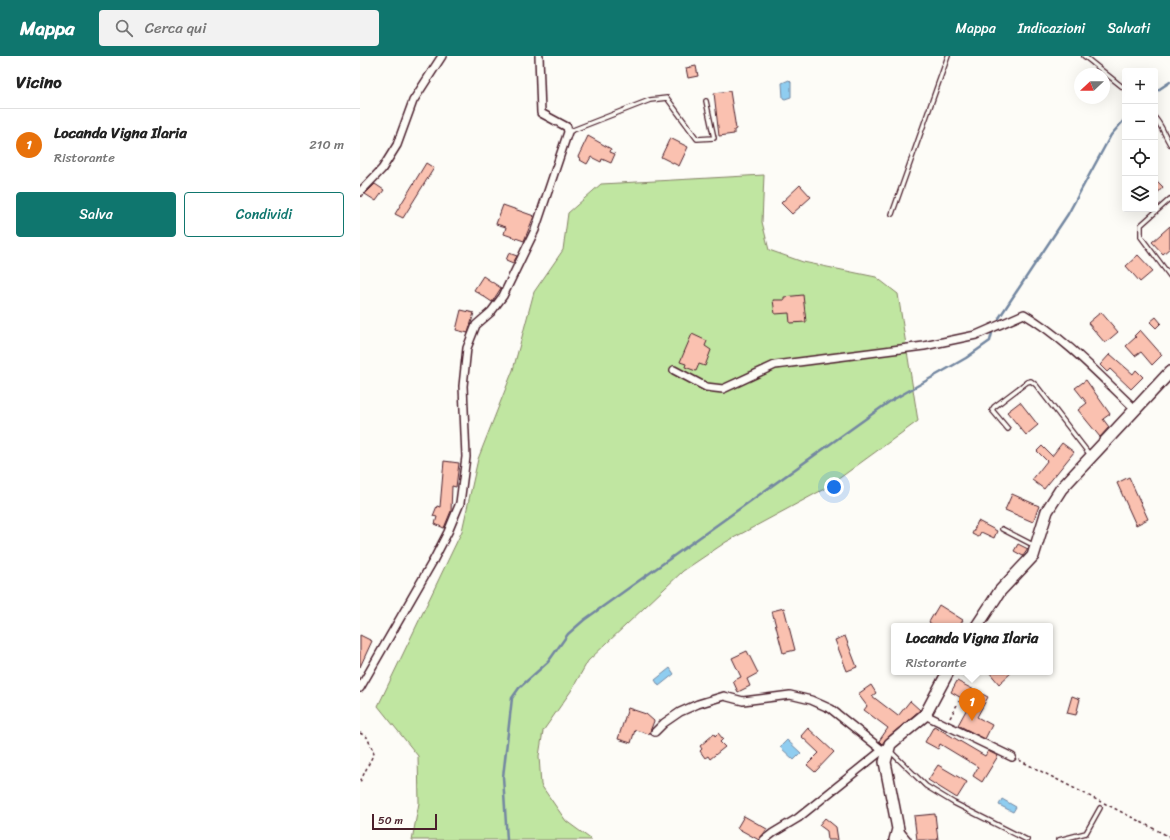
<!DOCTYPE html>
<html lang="it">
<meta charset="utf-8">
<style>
:root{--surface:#fff;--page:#f2f2f2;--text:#222;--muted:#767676;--line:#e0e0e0;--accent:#0f766e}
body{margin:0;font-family:Sriracha,sans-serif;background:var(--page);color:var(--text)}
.controls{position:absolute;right:12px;top:12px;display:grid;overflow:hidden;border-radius:4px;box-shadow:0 4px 16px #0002}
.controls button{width:36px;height:36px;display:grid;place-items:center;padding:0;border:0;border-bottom:1px solid var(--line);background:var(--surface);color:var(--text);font:20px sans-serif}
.compass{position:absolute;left:714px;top:12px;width:36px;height:36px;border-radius:50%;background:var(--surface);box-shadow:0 4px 16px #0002;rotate:248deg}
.scale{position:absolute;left:12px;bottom:10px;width:65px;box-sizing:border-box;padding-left:4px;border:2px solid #4a1f2b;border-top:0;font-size:11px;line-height:14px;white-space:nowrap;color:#4a1f2b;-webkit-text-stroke:3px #fdfcf7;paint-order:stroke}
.you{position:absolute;left:474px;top:431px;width:14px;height:14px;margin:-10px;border:3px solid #fff;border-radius:50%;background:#1a73e8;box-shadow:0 0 0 6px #1a73e833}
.badge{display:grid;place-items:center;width:26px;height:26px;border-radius:50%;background:var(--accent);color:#fff;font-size:13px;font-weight:700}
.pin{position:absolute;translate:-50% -33px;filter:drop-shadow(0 1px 2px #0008)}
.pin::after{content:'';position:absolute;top:21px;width:14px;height:12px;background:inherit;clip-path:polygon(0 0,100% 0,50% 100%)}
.popup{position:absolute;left:531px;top:567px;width:162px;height:52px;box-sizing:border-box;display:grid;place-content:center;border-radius:4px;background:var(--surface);filter:drop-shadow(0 1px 3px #0005);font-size:13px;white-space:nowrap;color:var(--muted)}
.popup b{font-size:15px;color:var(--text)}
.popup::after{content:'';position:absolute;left:50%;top:100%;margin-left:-8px;border:8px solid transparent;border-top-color:var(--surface)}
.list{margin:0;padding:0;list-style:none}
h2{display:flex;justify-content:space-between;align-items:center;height:52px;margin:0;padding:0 16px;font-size:17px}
h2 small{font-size:13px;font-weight:400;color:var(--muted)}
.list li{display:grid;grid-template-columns:26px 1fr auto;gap:12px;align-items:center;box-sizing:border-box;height:72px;padding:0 16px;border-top:1px solid var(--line)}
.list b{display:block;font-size:15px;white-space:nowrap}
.list p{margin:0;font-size:13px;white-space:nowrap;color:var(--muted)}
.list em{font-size:13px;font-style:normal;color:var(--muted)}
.actions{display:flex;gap:8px;padding:12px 16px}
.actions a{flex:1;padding:9px 0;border:1px solid var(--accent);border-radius:4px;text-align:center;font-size:14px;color:var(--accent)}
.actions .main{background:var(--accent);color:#fff}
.icon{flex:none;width:22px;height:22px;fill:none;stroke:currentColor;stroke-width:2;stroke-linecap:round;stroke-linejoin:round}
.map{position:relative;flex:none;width:810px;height:784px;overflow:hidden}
header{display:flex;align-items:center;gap:24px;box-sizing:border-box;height:56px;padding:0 20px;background:var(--accent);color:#fff}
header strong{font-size:19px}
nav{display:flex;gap:22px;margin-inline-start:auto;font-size:14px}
.search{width:280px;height:36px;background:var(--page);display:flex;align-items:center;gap:10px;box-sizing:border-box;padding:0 14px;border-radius:4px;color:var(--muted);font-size:15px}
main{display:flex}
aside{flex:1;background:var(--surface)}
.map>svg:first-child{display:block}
</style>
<header>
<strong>Mappa</strong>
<div class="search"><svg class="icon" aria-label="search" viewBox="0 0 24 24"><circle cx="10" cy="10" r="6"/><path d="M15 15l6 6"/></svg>Cerca qui</div>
<nav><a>Mappa</a><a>Indicazioni</a><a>Salvati</a></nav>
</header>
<main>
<aside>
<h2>Vicino<small></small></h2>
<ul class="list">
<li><span class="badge" style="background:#e8710a">1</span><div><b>Locanda Vigna Ilaria</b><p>Ristorante</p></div><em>210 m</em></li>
</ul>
<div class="actions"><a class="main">Salva</a><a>Condividi</a></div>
</aside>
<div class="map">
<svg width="810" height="784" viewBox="0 0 810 784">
<rect width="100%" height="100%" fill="#fdfcf7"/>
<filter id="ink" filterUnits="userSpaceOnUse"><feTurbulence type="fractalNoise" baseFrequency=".025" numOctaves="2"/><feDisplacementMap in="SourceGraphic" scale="8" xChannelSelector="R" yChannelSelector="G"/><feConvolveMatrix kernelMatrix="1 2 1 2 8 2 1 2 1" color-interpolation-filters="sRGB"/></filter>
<g filter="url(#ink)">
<!-- green -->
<path fill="#c0e6a1" stroke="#858266" d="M404 119 402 166 409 194 443 206 516 221 538 238 558 365 466 432 366 486 323 515 228 605 211 635 183 675 179 700 181 729 206 765 232 784H52L59 747 58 700 18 650 102 475 118 403 153 314 174 236 203 194 208 157 241 128Z"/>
<!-- water -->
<path fill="#8fcdf0" stroke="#7387a1" d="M429 24 431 26V41L425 43 423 42 422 27Z
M310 612 314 618 299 630 295 624Z
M427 684 441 697 434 704 420 691Z
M642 743 656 751 653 756 639 749Z"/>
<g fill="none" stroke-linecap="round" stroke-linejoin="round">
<!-- stream -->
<path stroke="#7387a1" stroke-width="2.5" d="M795 36 810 26
M639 262 708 158 751 79 765 63
M147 784 143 721 152 642 159 632 188 606 208 578 224 564 529 346 606 302 630 285 632 277"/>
</g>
<!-- building -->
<path fill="#fac1b0" stroke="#4a1f2b" d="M336 10 338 20 328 22 326 12Z
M370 35 376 73 374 74V78L359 80 354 37Z
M228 80 251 93 250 96 255 98 251 107 242 103 241 106 231 101 227 108 220 104 221 103 218 101Z
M310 82 328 91 319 110 301 101Z
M66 107 74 112 43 162 35 158Z
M795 123 803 131 795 140Z
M15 128 24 134 16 145 5 138Z
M440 129 451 141 432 158 421 147Z
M143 149 174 160 164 185 144 178 146 171 136 168Z
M810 170V192L803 198 792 186Z
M149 197 157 200 153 207 146 204Z
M778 199 793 215 780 226 766 210Z
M123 220 141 232 132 246 114 234Z
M443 239 446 266 430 267 429 257 415 258 413 244H424V241Z
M101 254 114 257 108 277 96 274Z
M741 256 758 276 745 287 728 267Z
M796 261 801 267 796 272 790 266Z
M780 274 802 299 792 309 781 296 775 300 766 290 776 281 774 280Z
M332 278 347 285 345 290 351 294 345 310 339 308 336 315 325 311 326 308 320 306Z
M750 298 773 318 776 314 783 321 771 333 750 313 747 316 740 309Z
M726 324 750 358 743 363 749 371 740 381 718 354 727 347 715 332Z
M660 346 678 369 666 379 647 356Z
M702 387 714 396 684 433 672 424 687 405 677 395 682 390 692 400Z
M84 405 99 407 96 431 92 430 91 455 84 472 75 468 77 461 73 460 77 450 80 451Z
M769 421 788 463 776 469 757 427Z
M652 438 679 450 673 466 645 454Z
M618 465 637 475 634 482 621 476 618 481 612 478Z
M658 488 668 493 663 500 654 495Z
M579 549 603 564 599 570H574L569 566Z
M424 552 435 594 423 597 412 555Z
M0 579 12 585 0 611Z
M485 580 497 611 487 615 475 584Z
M387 595 398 617 387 623 390 630 378 636 373 625 381 621 372 602Z
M629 616H652L639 628Z
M597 625 628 641 617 661 632 669 625 683 598 669 610 647 591 636Z
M511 629 516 637 512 640 538 660 550 645 560 654 526 683 522 688 519 685 528 672 504 654 507 650 498 638Z
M712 640 720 643 716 659 707 657Z
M268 652 286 658 294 665 289 678 275 674 271 687 258 683Z
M574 670 625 700 628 695 638 700 622 726 613 720 618 711 580 688 578 693 565 686Z
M448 672 474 696 455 716 447 709 459 697 441 680Z
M358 677 363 683 360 686 365 691 350 703 348 700 345 702 340 695 342 693 340 690 354 678 355 680Z
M578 709 607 726 597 742 568 724Z
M575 758 578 784H557L554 760Z
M384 760 407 773 399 784 377 772Z
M465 762 476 771 478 784H468L467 775 459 769Z"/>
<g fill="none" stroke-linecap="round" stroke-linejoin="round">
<defs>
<path id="lane" d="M724 0 765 33
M795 62C802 70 804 78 810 88
M208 76 290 44 307 42 337 83 354 82 346 45
M810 143 781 169V181L810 220
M532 158 588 0
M648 373 632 354 634 351 667 326 671 325 676 329 730 399
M642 473 675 490
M530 695 566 730 594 747 667 784
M699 784 726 777 740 752"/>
<path id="street" d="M0 136 22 113 37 89 53 45 82 0
M314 314 346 331 363 333 415 309 564 290 616 279 664 258C706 283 740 320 775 353
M0 632 73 505 88 476 100 447 106 401 103 330 107 292 116 269 131 256 143 240 175 174 208 76 207 71 181 57 179 0
M565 659 652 701
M295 676 304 667 320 656 338 648 364 640 383 645 430 639 451 644 471 653 522 694
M538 773 547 784
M404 784 413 777 438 762 525 692"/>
<path id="secondary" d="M617 570 640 535 673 500 687 455 701 433 810 316
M535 784 538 773 525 706 530 688 565 659 588 616"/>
</defs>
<!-- lane casing -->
<use href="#lane" stroke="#4a1f2b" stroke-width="6"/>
<!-- street casing -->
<use href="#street" stroke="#4a1f2b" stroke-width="10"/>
<!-- secondary casing -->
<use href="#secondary" stroke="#4a1f2b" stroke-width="14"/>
<!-- path -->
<path stroke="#4a1f2b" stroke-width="1.5" stroke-dasharray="3 3" stroke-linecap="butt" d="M590 662 599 645
M0 677 7 681 14 697 0 726
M659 704 741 746
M744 747 810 781"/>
<!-- lane -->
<use href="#lane" stroke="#fdfcf7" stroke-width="3.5"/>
<!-- street -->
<use href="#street" stroke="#fdfcf7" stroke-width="7"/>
<!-- secondary -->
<use href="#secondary" stroke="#fdfcf7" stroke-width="11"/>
</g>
</g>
</svg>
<div class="controls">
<button>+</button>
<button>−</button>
<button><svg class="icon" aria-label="locate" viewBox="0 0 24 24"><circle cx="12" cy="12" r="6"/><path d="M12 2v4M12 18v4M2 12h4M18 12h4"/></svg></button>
<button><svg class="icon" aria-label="layers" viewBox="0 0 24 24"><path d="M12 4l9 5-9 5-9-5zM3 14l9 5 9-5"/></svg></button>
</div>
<svg class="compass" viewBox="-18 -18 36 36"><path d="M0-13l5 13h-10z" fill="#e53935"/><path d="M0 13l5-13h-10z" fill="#767676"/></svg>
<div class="scale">50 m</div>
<div class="you"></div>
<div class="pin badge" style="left:612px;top:665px;background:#e8710a">1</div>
<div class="popup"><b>Locanda Vigna Ilaria</b>Ristorante</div>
</div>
</main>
